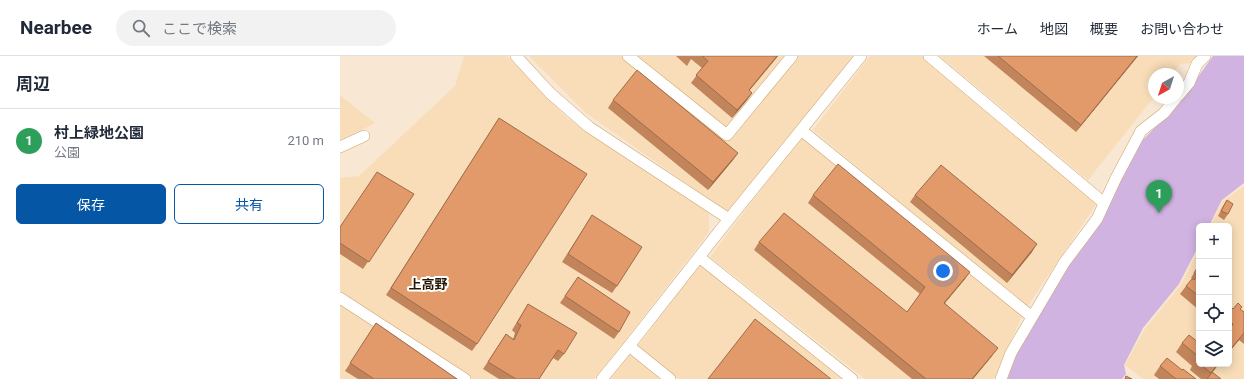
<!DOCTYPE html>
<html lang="ja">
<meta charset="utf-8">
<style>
:root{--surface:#fff;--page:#f2f2f3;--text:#1f2937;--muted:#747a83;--line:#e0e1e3;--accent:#0557a5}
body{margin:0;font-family:Roboto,"Noto Sans JP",sans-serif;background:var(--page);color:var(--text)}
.controls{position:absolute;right:12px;bottom:12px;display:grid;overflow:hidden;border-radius:6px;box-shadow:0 2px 10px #0003}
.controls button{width:36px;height:36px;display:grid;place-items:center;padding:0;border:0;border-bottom:1px solid var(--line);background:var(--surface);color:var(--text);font:20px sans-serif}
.compass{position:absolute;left:808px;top:12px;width:36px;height:36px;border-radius:50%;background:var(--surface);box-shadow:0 2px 10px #0003;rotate:219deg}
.you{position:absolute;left:603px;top:215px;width:14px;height:14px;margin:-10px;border:3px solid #fff;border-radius:50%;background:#1a73e8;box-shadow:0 0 0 6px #1a73e833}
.badge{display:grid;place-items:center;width:26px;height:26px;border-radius:50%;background:var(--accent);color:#fff;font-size:13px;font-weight:700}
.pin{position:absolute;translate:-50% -33px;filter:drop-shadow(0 1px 2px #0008)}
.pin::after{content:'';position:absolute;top:21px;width:14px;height:12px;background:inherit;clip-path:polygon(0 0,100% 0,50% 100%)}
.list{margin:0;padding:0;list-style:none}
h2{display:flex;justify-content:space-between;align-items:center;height:52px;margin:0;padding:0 16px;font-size:17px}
h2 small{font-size:13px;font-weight:400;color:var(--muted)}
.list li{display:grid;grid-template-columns:26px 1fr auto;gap:12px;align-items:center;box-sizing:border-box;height:64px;padding:0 16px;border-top:1px solid var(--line)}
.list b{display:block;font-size:15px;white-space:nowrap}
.list p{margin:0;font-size:13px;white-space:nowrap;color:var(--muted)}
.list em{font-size:13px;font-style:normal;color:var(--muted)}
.actions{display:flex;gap:8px;padding:12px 16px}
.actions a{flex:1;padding:9px 0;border:1px solid var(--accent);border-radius:6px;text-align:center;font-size:14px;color:var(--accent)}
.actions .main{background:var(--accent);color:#fff}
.icon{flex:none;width:22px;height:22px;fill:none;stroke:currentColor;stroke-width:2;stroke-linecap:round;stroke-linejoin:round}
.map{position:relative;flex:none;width:904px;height:323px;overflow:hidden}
header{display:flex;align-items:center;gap:24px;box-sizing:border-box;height:56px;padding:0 20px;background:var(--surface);border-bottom:1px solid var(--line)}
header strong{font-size:19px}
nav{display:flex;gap:22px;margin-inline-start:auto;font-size:14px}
.search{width:280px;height:36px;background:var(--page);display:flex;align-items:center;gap:10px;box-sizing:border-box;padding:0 14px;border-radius:22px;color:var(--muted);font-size:15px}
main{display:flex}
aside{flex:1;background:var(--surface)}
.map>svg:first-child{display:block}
</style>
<header>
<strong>Nearbee</strong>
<div class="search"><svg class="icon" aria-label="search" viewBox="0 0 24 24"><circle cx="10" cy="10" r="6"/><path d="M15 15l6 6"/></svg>ここで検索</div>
<nav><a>ホーム</a><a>地図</a><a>概要</a><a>お問い合わせ</a></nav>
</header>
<main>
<aside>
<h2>周辺<small></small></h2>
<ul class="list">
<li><span class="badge" style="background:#2e9e5b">1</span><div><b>村上緑地公園</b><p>公園</p></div><em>210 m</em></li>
</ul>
<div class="actions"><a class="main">保存</a><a>共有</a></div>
</aside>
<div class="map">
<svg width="904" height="323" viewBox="0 0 904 323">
<rect width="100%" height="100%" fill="#f8e7d2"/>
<!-- built -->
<path fill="#f9ddb8" d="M124 0H167L227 62 369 156V176L283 287 254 323H131L0 235V122L19 120 115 30Z
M189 0H514L387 156 246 57Z
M530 0H583L757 147 687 251 473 74Z
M600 0H860L854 7 840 8 832 18H814V41L748 124Z
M0 39 35 67 0 85Z
M461 81 682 260 654 323H525L370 201Z
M904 130V323H803L785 309 804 274 840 230 859 193V308H889V170H870L883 145Z
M360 208 504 323H339L298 290Z
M0 249 112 323H0Z
M291 297 323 323H271Z"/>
<!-- green -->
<path fill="#d1b3e1" d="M873 0H904V127L882 144 869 170H859V189L839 228 803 272 784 309 786 318 782 323H667L674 302 800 87 839 47Z"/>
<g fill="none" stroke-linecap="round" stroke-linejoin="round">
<defs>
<path id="minor" d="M176 0 210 37 249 71 389 163
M288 0 387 79 452 0
M589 0 764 147
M838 40 849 27 857 8 865 0
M461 74 692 261
M0 91 24 80
M359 201 512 323
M0 242 125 323
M289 290 330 323
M262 323 289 290 389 163 521 0
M661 323 671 297 724 207 757 163 776 122 801 75 824 57 836 42"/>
</defs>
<!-- minor casing -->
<use href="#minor" stroke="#cca46e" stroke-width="12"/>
<!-- minor -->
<use href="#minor" stroke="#fff" stroke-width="11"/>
</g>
<!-- wall -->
<path fill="#c2845b" d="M336 0H438L409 35 412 37 407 44 392 62 351 27 362 12 351 3 347 10Z
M644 0H798L736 76Z
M273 44 398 97 393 104 368 134 268 52Z
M159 62 137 288 132 295 46 239Z
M74 138 23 213 0 198V171Z
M473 139 625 223 605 247 652 300 633 323H572L414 194 419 186 567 256 580 238 468 147Z
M575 139 692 196 667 227 570 146Z
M887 144 888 158 884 164 878 160 883 150Z
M252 159 277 230 272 237 222 206Z
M857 212 859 213V254L840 238 846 230 854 224 851 222Z
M238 221 279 276 274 283 220 247Z
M188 248 224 298 218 305 213 302 199 323H159L143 313 166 278 173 283 175 277 172 274Z
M889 249 893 253 902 251 900 253 904 256V288L899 284 889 296Z
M36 267 117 323H18L5 315Z
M842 287H859V308H879L872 316 881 323H861L850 314 852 310 836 296Z
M820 310 842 314 856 323H819L814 319Z"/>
<!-- shaded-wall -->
<path fill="#9e6c4a" d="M437 0H438L403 42 409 34Z
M797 0H798L736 76 741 69Z
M412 37 407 44 392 62 397 54Z
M398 97 393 104 368 134 373 126Z
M697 188 692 196 667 227 672 219Z
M630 216 625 223 599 254 604 247Z
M904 277 899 284 889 296V295Z
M658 292 652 300 633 323H632Z
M878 308H879L867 323 871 317Z"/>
<!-- building -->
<path fill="#e29a6a" stroke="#9e6c4a" d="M362 0H437L409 34 412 37 397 54 356 19 368 5Z
M658 0H797L741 69Z
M297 14 398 97 373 126 273 44Z
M159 62 247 118 137 288 51 232Z
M498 108 630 216 604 247 658 292 632 323H586L419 186 444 157 567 256 585 231 473 139Z
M601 109 697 188 672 219 575 139Z
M37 116 74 138 29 206 0 187V171Z
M887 144 893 148 888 158 881 155Z
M252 159 302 191 277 230 228 198Z
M857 212 859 213V222L857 221 859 219 854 217Z
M238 221 290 256 279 276 225 240Z
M856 222 859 225V240L846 230 852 223 854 224Z
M898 247 902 251 900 253 904 256V277L889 295V274L893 268 889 265V249L893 253Z
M188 248 237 277 224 298 218 294 199 323H176L148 306 166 278 174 284 181 269 177 267Z
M415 263 491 323H368Z
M36 267 117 323H34L10 307Z
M849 279 859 287V307L856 305 859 301 842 287Z
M827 302 842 314 843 313 856 323H836L820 310Z
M860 308H878L871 317Z
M872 316 881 323H867Z
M786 320 792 323H785Z"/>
<g text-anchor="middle" stroke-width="4" stroke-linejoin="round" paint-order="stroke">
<!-- quarter labels -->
<g font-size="13" font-weight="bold" fill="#251602" stroke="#fff">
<text x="88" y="233">上高野</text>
</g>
</g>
</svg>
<div class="controls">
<button>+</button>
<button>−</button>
<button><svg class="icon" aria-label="locate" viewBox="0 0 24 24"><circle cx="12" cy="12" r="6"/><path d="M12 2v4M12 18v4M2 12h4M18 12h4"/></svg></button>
<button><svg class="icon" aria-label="layers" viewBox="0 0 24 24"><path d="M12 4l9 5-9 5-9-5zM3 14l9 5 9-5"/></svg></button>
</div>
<svg class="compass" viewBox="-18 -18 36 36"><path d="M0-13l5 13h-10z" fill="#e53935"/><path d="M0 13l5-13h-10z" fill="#747a83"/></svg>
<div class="you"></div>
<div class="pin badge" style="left:819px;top:157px;background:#2e9e5b">1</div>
</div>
</main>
